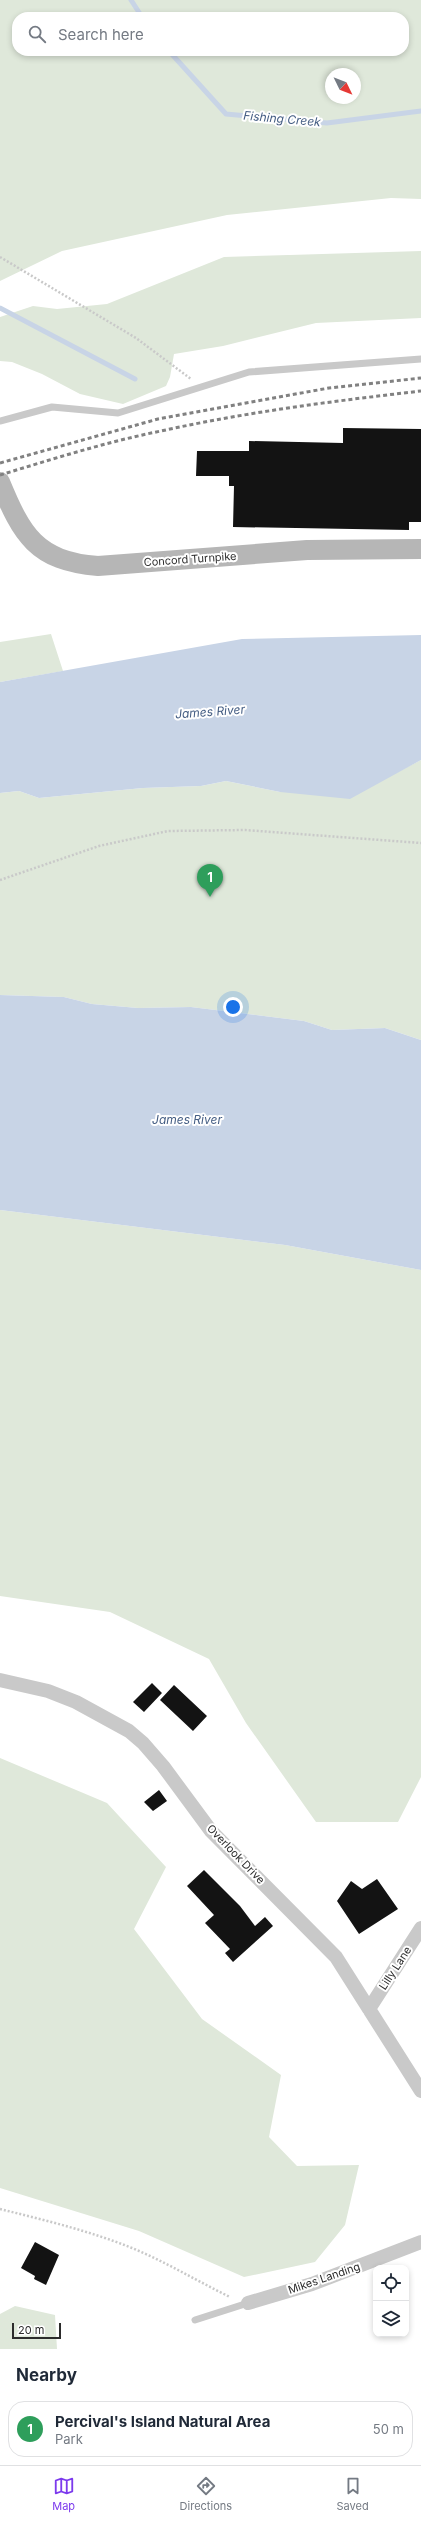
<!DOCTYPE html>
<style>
:root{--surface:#fff;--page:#f6f6f7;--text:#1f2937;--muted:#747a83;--line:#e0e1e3;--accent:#7c3aed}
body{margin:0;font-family:Inter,sans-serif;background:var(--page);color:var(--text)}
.controls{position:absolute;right:12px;bottom:12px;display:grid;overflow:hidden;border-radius:8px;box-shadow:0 2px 6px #0003}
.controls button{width:36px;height:36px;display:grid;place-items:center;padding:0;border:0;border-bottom:1px solid var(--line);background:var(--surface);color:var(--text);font:20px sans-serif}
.compass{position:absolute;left:325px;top:68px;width:36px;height:36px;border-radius:50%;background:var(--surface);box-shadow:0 2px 6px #0003;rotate:133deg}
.scale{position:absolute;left:12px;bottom:10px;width:49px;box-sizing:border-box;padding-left:4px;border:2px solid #2c2c2c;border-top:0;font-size:11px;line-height:14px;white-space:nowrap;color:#2c2c2c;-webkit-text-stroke:3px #fff;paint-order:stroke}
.you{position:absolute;left:233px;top:1007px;width:14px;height:14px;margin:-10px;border:3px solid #fff;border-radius:50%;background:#1a73e8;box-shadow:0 0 0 6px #1a73e833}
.badge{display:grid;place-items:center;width:26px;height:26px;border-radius:50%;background:var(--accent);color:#fff;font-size:13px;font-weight:700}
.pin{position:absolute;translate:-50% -33px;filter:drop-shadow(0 1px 2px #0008)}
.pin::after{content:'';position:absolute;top:21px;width:14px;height:12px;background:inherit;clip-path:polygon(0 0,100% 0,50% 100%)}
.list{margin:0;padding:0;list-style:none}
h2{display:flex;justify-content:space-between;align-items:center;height:52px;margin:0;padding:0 16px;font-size:17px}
h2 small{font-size:13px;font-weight:400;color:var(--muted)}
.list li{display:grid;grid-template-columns:26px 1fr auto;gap:12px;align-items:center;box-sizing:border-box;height:56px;margin:0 8px 8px;padding:0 8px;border:1px solid var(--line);border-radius:16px}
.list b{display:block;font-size:15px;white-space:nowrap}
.list p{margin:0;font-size:13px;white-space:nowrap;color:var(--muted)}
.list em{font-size:13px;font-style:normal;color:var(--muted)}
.icon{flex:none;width:22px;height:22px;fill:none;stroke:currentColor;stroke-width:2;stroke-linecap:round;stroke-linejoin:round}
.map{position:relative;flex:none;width:421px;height:2349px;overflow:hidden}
.search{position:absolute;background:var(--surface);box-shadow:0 2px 6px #0003;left:12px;right:12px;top:12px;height:44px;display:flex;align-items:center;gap:10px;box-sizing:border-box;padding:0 14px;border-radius:16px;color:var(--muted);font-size:15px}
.sheet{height:116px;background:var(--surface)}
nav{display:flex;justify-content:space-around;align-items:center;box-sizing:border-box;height:56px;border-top:1px solid var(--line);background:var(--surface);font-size:11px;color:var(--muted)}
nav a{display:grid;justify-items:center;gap:2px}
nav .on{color:var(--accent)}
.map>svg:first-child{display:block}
</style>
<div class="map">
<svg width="421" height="2349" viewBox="0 0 421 2349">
<rect width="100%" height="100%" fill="#fff"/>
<!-- green -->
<path fill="#dfe8da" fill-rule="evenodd" d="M0 0H421V199L391 198 227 215 62 251 0 281ZM17 17H404V51H17ZM331 74H355V98H331Z
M421 251V318L316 323 223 346 174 354 170 377 166 386 123 404 80 394 42 374 12 362 0 361V317L33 306 57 309 107 304 224 257Z
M51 634 63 671 0 682V642Z
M421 760V1040L385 1028 332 1030 304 1021 191 1007 138 1008 92 1004 64 997 0 995V793L19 791 39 798 143 788 201 786 226 781 280 792 396 773Z
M0 1210 285 1245 421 1270V1777L398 1822H316L246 1723 209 1659 110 1612 0 1596Z
M0 1758 107 1803 166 1867 134 1929 202 2019 281 2075 269 2137 297 2166 359 2165 345 2225 315 2262 244 2277 139 2231 0 2188Z
M15 2306 55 2315 57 2349H0V2314Z"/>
<!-- water -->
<path fill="#c8d4e6" d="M421 635V760L350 799 280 792 226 781 201 786 143 788 39 798 19 791 0 793V682L242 639Z
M0 995 64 997 92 1004 138 1008 191 1007 304 1021 332 1030 385 1028 421 1040V1270L285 1245 0 1210Z"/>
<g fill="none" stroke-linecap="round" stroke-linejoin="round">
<!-- stream -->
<path stroke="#c8d4e6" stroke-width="5" d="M131 0 142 17
M169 51 226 114 327 123 421 111
M0 308 135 379"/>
</g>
<!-- building -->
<path fill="#131313" d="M343 428 421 429V522H409V530L233 527 234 486H229V476H196L197 451H249V441L343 443Z
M152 1683 162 1693 144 1712 133 1702Z
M174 1685 207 1716 193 1731 160 1700Z
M159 1790 167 1801 153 1811 144 1802Z
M204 1870 240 1906 255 1926 265 1917 273 1926 233 1962 225 1953 230 1949 205 1923 214 1915 187 1886Z
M377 1879 398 1909 359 1934 337 1901 351 1881 362 1889Z
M35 2242 59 2255 46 2285 34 2279 35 2276 21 2268Z"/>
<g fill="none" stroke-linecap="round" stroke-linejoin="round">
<!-- path -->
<path stroke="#c9c9c9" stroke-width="2.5" stroke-dasharray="2 2" stroke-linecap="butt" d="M0 257 136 338 191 379
M0 880 99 846 168 831 245 830 421 843
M0 2209C44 2220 90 2231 132 2248 166 2262 197 2281 230 2297"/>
<!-- lane -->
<path stroke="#c9c9c9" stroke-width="7" d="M0 421 52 407 118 413 249 372 421 359
M195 2320 248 2303"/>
<!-- street -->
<path stroke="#c9c9c9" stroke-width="14" d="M0 1680 48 1691 76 1702 129 1731 143 1743 163 1766 211 1831 336 1957 421 2091
M369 2009 421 1928
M248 2303 312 2284 421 2242"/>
<!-- secondary -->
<path stroke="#b6b6b6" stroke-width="20" d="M0 482C22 535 36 561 98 566L307 550 421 549"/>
<!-- rail -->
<path stroke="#818181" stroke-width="3" stroke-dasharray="4 3" stroke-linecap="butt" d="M0 463 158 419 329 388 421 378
M0 475C53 459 106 442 161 431 247 412 334 401 421 391"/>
</g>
<g text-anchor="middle" stroke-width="4" stroke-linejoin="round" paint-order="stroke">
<!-- street labels -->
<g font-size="11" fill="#2c2c2c" stroke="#fff">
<text transform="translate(190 559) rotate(-4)" y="4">Concord Turnpike</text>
<text transform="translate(236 1854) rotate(46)" y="4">Overlook Drive</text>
<text transform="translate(395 1968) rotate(-57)" y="4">Lilly Lane</text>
<text transform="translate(324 2278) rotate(-19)" y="4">Mikes Landing</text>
</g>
<!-- water labels -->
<g font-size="12" font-style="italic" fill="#445d83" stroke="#fff">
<text transform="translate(282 119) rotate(5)" y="4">Fishing Creek</text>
<text transform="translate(210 712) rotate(-4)" y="4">James River</text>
<text x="187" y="1124">James River</text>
</g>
</g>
</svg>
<div class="controls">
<button><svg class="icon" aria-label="locate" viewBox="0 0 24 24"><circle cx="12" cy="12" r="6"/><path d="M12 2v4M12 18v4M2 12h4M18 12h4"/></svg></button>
<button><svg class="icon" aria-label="layers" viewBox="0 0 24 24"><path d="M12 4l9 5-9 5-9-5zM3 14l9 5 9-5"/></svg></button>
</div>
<svg class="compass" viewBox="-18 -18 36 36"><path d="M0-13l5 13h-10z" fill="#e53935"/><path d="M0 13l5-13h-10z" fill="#747a83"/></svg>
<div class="scale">20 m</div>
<div class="you"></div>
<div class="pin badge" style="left:210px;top:897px;background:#2e9e5b">1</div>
<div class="search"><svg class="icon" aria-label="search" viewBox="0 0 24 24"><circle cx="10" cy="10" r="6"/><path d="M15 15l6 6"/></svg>Search here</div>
</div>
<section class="sheet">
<h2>Nearby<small></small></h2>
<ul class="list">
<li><span class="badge" style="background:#2e9e5b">1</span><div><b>Percival's Island Natural Area</b><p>Park</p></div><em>50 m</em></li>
</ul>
</section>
<nav>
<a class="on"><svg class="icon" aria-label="map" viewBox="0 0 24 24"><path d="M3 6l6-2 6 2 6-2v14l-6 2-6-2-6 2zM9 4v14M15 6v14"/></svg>Map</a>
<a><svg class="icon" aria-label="directions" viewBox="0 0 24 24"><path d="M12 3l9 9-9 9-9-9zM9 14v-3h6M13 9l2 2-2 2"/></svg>Directions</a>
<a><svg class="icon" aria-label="saved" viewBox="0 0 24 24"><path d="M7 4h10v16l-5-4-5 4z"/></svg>Saved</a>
</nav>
